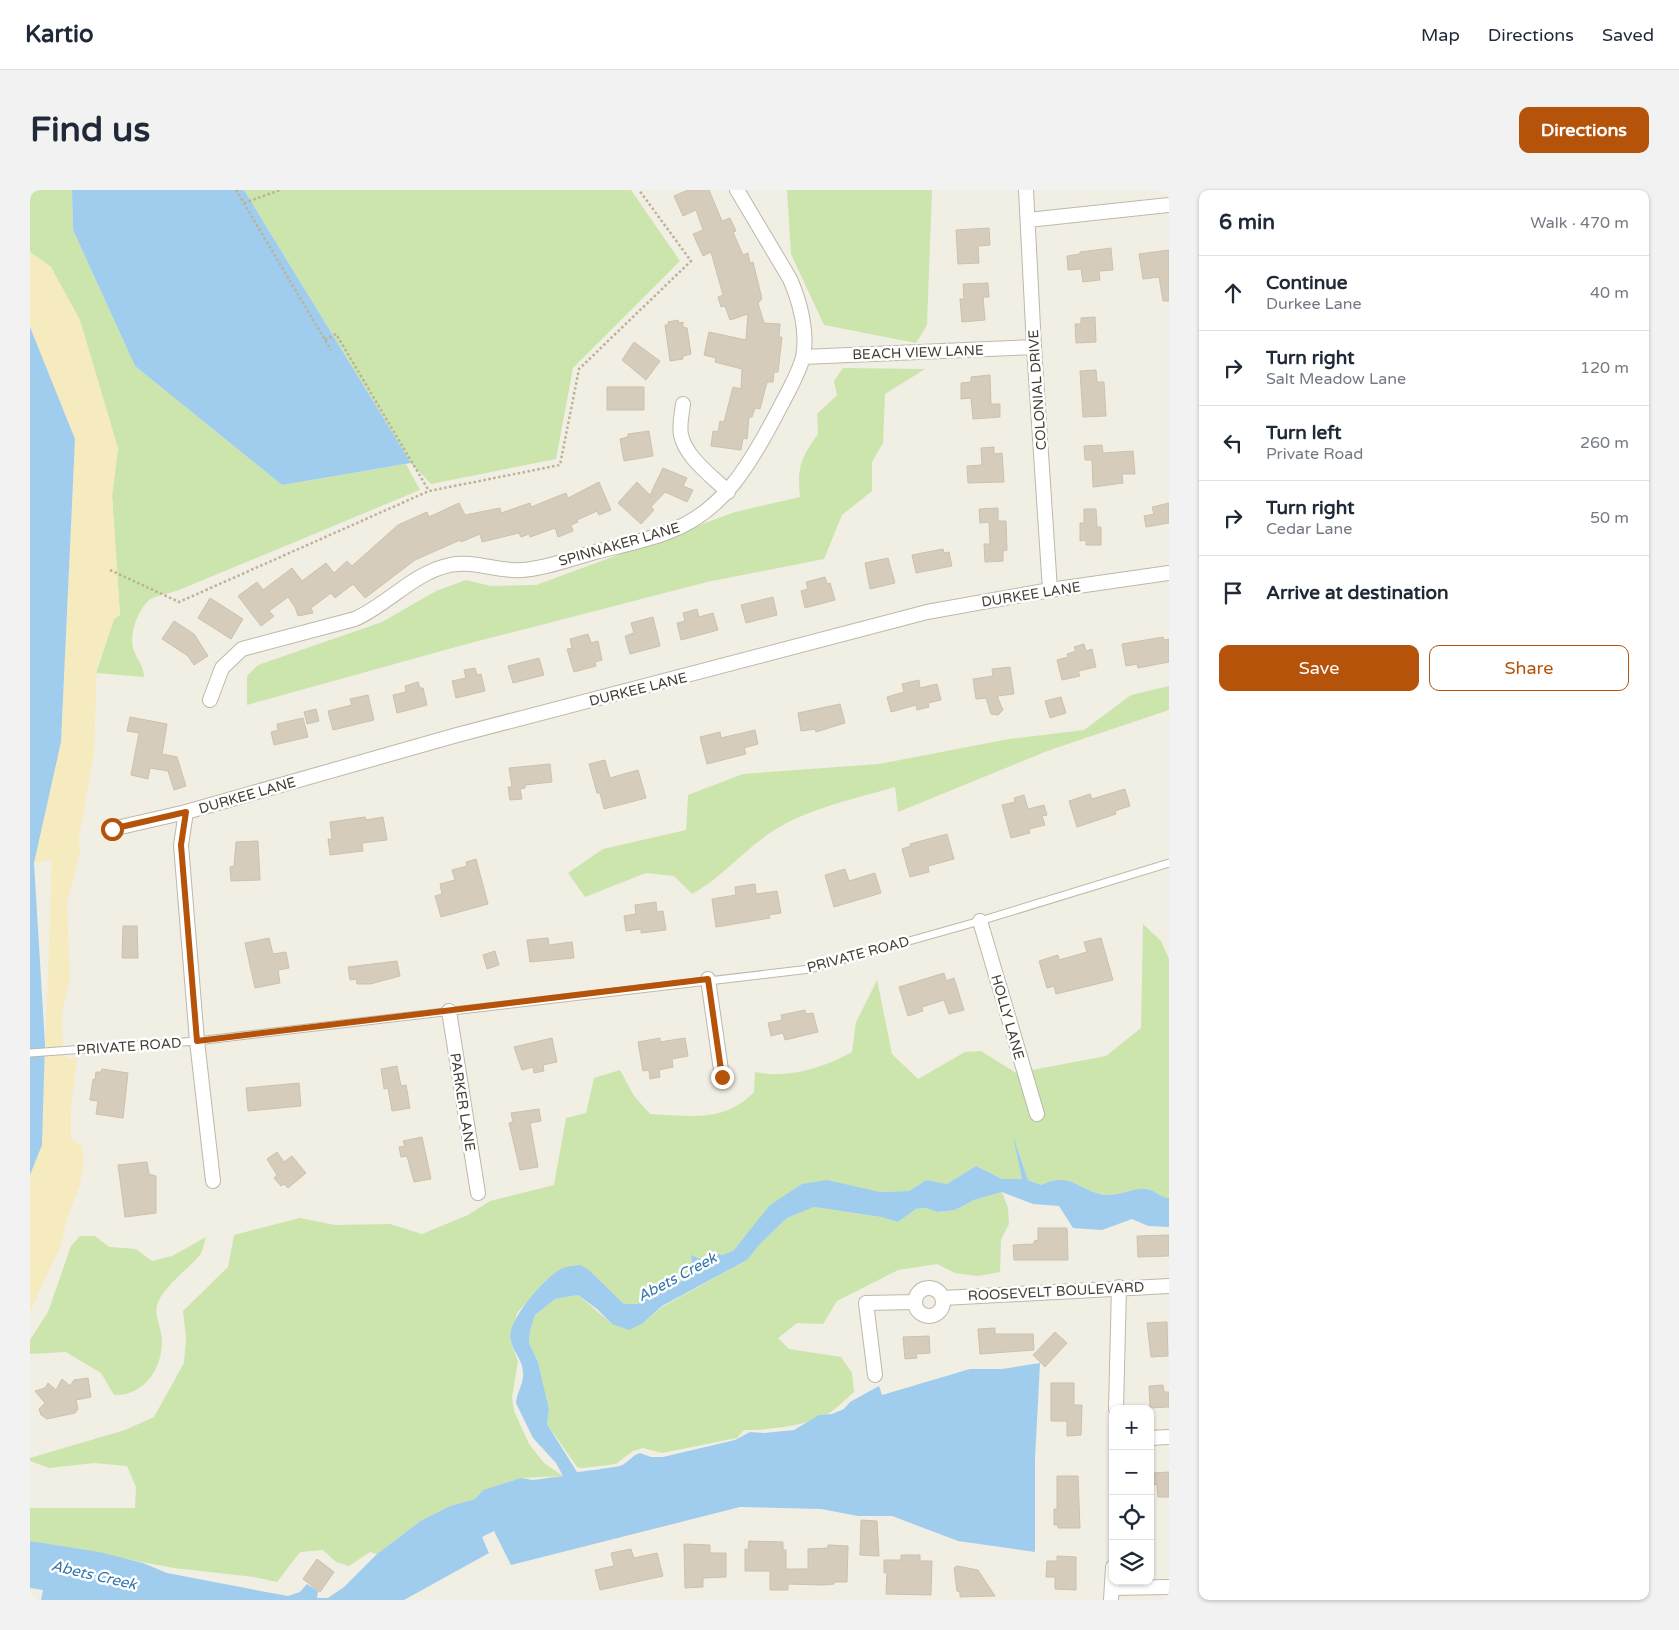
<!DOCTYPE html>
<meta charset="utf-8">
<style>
:root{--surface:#fff;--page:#f2f2f3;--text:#1f2937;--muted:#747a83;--line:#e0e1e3;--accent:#b45309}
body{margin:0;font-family:"Varela Round",sans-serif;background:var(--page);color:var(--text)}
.controls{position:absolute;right:15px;bottom:15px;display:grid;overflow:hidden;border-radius:10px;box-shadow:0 1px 4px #0004}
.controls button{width:45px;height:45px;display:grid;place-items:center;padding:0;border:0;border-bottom:1px solid var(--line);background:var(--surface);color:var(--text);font:25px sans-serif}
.stop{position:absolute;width:15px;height:15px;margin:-11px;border:4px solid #b45309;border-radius:50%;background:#fff}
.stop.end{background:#b45309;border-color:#fff;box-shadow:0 1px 5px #0008}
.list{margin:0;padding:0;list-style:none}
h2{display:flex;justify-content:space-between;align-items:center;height:65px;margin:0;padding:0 20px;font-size:21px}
h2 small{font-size:16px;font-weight:400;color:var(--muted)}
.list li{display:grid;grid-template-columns:32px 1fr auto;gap:15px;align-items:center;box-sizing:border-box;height:75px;padding:0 20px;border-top:1px solid var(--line)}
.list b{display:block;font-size:19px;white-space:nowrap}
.list p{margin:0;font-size:16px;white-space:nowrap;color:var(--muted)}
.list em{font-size:16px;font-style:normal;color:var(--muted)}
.actions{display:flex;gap:10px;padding:15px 20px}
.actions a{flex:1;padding:11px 0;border:1px solid var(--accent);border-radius:10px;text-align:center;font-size:18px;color:var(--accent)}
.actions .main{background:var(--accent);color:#fff}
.icon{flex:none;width:28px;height:28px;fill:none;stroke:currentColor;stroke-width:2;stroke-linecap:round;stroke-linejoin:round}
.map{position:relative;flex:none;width:1139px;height:1410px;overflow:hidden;border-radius:10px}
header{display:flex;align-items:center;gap:30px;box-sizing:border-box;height:70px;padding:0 25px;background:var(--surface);border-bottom:1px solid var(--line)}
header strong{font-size:24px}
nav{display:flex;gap:28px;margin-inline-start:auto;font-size:18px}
.intro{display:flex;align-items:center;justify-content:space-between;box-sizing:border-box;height:120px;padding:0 30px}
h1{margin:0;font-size:35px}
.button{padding:12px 22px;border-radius:10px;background:var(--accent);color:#fff;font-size:18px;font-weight:700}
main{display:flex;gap:30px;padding:0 30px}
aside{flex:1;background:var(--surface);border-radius:10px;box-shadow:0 1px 4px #0004}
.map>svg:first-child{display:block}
</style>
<header>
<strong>Kartio</strong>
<nav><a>Map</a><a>Directions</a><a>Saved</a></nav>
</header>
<div class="intro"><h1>Find us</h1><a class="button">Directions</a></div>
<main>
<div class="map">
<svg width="1139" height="1410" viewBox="0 0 1139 1410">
<rect width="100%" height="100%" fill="#f1eee4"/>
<!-- green -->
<path fill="#cbe5ad" d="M0 0H42L43 40 105 176 252 295 376 274 390 300 149 400C141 403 126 405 119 410 107 421 98 447 104 461 107 470 114 476 114 487L66 483 84 429 90 425 82 306 88 258 21 77 0 62Z
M214 0H601L650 71 543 178 526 269 401 294 381 273Z
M757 0H902L897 135 886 153 794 135 761 64Z
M813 178 895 179 855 204 853 253 842 272V301L812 325 794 369 677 392 433 455 217 515V486L228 475 352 432 406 401 436 390 461 396 506 395 705 322 770 307C767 277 771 268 788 244L787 224 807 205 804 191Z
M1139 496V520L1020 560 868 622 865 597C821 610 774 619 737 645 710 664 692 687 662 704L644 686 616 683 555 707 538 683 573 659 656 640 658 605 713 584 849 574 979 549 1054 540 1101 505Z
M1113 734 1131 751 1139 769V1008C1131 1008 1125 1000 1118 999 1105 997 1091 1005 1078 1005 1050 1003 1041 981 1011 995L998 990 985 952 993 989H972L946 976 917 994 896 990 879 1001 850 1002 797 991 713 1049 703 1061 692 1065 681 1061 670 1069 661 1066 662 1077 660 1088 628 1100 608 1114H594L559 1080 516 1090 487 1123 480 1151 488 1171 482 1207 484 1221 499 1254 514 1273 533 1286 491 1288 453 1300 445 1309 420 1316 392 1330 347 1364 340 1362 319 1376 306 1372 293 1360 270 1362 247 1392 224 1387 144 1378 0 1351V1318H105L106 1297 97 1276 64 1273 19 1278 0 1271V1268L95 1240 124 1227 154 1173 156 1148 153 1121 198 1077 204 1045 270 1028 305 1035 360 1034 392 1044 438 1025 460 1011 524 995 536 928 556 923 564 888 590 880 604 906 620 924C658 926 695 933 724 902L725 882C757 889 794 878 822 862L826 832 847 790 862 864 888 889 935 862 951 861 986 883 1076 866 1111 838Z
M972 1002 978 1018 979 1034 971 1050 970 1082 948 1086 925 1083 907 1074 868 1080 807 1111 793 1134 767 1133 748 1148 759 1159 811 1167 822 1183 824 1202C815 1209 807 1219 797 1224 778 1236 736 1240 714 1240L707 1248 632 1263 613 1258 603 1261 586 1274 553 1278 547 1277 517 1234 519 1219 508 1172 499 1153 500 1141 505 1125 525 1109 548 1105 582 1134 613 1133 632 1117 717 1070 730 1054 757 1028 784 1017 851 1027 868 1032 886 1019 896 1018 907 1022 925 1020 944 1010Z
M50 1046H65L79 1057 106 1059 122 1071 142 1066 176 1047C174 1053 173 1060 170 1065 159 1078 131 1099 127 1115 124 1127 133 1141 132 1153 131 1181 113 1206 84 1205L71 1183 36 1162 0 1164V1150L18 1122 41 1056Z"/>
<!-- sand -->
<path fill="#f6ebbf" d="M0 62 21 77 50 130 88 258 82 306 90 425 84 429 67 477 64 562 49 648 50 662 37 714 40 787 32 823 33 864 38 868H47L41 921V949L51 955 54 969 50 995 37 1028 31 1055 0 1121V985L12 955 22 669 4 673 31 552 45 249 0 137Z"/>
<!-- water -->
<path fill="#a0cdee" d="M42 0H214L381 273 252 295 105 176 43 40Z
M0 137 45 249 31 552 4 673 15 854 12 955 0 985Z
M983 946 998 990 1011 995C1043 980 1049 1003 1078 1005 1091 1005 1105 997 1117 999 1125 1000 1131 1008 1139 1008V1037L1118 1036 1102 1029 1072 1040 1043 1038 1029 1016 1003 1014 972 1002 944 1010 925 1020 907 1022 896 1018 886 1019 868 1032 851 1027 784 1017 757 1028 730 1054 717 1070 632 1116 613 1133 599 1140 582 1134 567 1119 548 1105 525 1109 505 1125 500 1141 499 1153 508 1172 519 1219 517 1234 547 1282C550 1282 586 1277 590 1276 598 1273 602 1265 610 1263L621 1267H633L705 1250 720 1242 734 1243 764 1240 789 1225 802 1224 814 1219 820 1212 849 1196 852 1205 940 1179H972L1010 1173 1005 1269V1362L928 1351 862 1326H828L791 1319 710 1317 481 1375 464 1341 452 1347 459 1363 374 1410H11L13 1400 0 1398V1351L69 1362 113 1373 137 1383 236 1402 258 1406 270 1402 277 1394 288 1401 287 1408H298L314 1397 347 1364 392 1330 420 1316 445 1309 453 1300 475 1293 491 1288 503 1290 533 1286 526 1273 503 1248 486 1213C487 1202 494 1193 493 1183 493 1170 484 1163 481 1152 474 1133 515 1087 531 1079 536 1076 544 1076 550 1075L559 1080 594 1114H608L628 1100 660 1088 662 1077 661 1065 672 1070 681 1061 692 1065 703 1061 740 1015 772 994 797 990 850 1002 879 1001 896 990 917 994 946 976 972 989H992Z"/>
<!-- building -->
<path fill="#d6ccbc" stroke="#cdc1ad" d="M658 0H679L692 31 700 28 706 41 703 42 713 65 718 63 720 73 723 72 732 109 728 113 734 133 750 134 749 147H752L748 182H744L743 192H737L730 219 725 218 722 227H719L717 249 713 248 711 260 681 256 683 241 688 242 690 231 694 232 703 197 711 199 712 179 685 172 686 168 674 165 679 142 716 150 718 124 700 130 695 116 691 117 688 107 693 105 681 62 673 66 663 44 673 40 666 20 653 26 644 6Z
M959 38 960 55 948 56 949 73 928 74 926 40Z
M1081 58 1083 80 1069 81 1070 90 1053 92 1051 79 1038 80 1037 66 1050 64V62Z
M1139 60V111H1133L1129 87 1113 89 1109 64Z
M958 93 959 107H953L955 130 932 132 930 109H934L933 94Z
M1065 127 1066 152 1046 153 1045 134H1051V128Z
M648 130 649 133 653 132V137L657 138 661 164 653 166V169L640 171 635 135H638V132Z
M604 152 630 171 616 190 592 170Z
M1066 180 1067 192H1074L1076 226 1053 227 1050 181Z
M960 185 961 214H970V227L943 229 941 208 931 209V193L941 192V187Z
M577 197H614V220H577Z
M619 241 623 266 594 271 590 249 598 247V244Z
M1072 255 1073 263 1103 261 1105 284H1092L1093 293 1063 297 1062 270H1055L1054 256Z
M964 257V264L972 263 974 292 938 293 937 276 952 275 951 258Z
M633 278 657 288 653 296 663 300 657 312 635 302 621 317 624 320 611 334 588 313 607 292 620 305Z
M569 292 581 320 569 325 567 321 547 330 548 332 541 335 543 341 528 347 525 338 500 347 499 344 491 347 489 343 452 352 450 344 431 352 430 350 385 370 335 408 323 394 305 408 301 403 281 418 283 423 268 426 265 417 258 407 239 421 244 426 231 436 208 406 227 392 233 400 262 378 272 391 296 373 304 383 317 371 322 376 368 335 397 322 399 327 429 313 435 325 470 318 471 323 500 313 501 317 536 303 538 308Z
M1139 313V333L1116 337 1114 326 1124 324 1122 317Z
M968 318V331H976L977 360 973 361V371L955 372 954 354H960L959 332 950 333 949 319Z
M1054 319H1066L1067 337H1071V355H1056V350L1050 351V333H1054Z
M913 359 914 363 919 362 922 376 886 383 882 365Z
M858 368 865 393 840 399 835 373Z
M795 387 797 394 800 393 805 410 775 418 771 401 778 399 776 392Z
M743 407 747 425 716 433 711 415Z
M180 408 213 429 201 449 168 428Z
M667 419 669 427 683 423 688 440 651 450 647 433 655 431 653 423Z
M623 427 630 456 600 464 595 446 604 443 601 433Z
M144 431 164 444 178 466 164 475 158 466 132 449Z
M558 444 561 453 568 451 572 470 565 472 566 476 544 482 537 459 542 458 540 449Z
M1133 447 1134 450 1139 449V472L1108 478 1107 474 1096 476 1092 454Z
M1054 454 1056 461 1062 459 1066 477 1048 481 1050 486 1032 490 1027 470 1038 467 1037 464 1046 461 1044 457Z
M509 468 514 485 483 493 478 476Z
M980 477 984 504 967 506 973 520 968 525 961 524 956 508 946 509 943 489 963 486 962 479Z
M445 478 447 485 451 484 455 501 426 508 422 491 436 488 434 480Z
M889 490 890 498 907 494 911 510 898 513 899 517 887 520 886 515 861 522 857 507 874 502 872 494Z
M388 492 390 498H393L397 515 367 523 363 505 376 502 375 496Z
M338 505 344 530 303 540 298 521 322 515 320 509Z
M1031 507 1036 523 1020 528 1015 511Z
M810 514 815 533 786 542 785 539 771 541 768 523Z
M286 519 289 531 277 534 274 522Z
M100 527 137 534 132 564 147 567 156 596 144 600 138 581 120 578 118 589 101 585 109 543 97 541Z
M273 528 278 547 244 555 241 542 248 540 247 534Z
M725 540 728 554 714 558 716 564 677 574 670 547 690 542 691 548Z
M575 570 580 588 608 580 616 608 574 619 570 603H567L559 574Z
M520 574 522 592 495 595V598L490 599 492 609 480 610 478 597H482L479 578Z
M1095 599 1100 616 1085 621 1086 624 1047 637 1039 611 1060 604 1062 609Z
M994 605 998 619 1014 615 1017 625 1012 626 1015 635 999 639 1000 643 981 648 972 615 985 612 984 608Z
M335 627 336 630 353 627 357 650 332 653 333 661 300 665 298 649H302L300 632Z
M917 644 924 669 898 676 899 682 880 687 872 659 881 656 880 654Z
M228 651 230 690 201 691 200 677 204 676 206 652Z
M446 669 458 714 411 727 405 706 412 704 410 694 425 690 422 680 437 676 436 672Z
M815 679 819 691 845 683 851 703 804 717 795 685Z
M725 694 726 704 747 701 751 723 739 725 740 728 686 737 682 709 706 705 705 697Z
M626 712 627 722 633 721 636 740 611 743V739L596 741 594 726 606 724 605 715Z
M93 736H107L108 768H92Z
M239 748 243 764 256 762 259 778 248 780 250 793 225 798 215 753Z
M518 748 519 755 542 752 544 768 500 772 497 750Z
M1071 748 1083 790 1026 804 1024 796 1017 798 1009 771 1028 765 1029 770 1057 762 1054 752Z
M465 761 469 775 457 779 453 765Z
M367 771 370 786 340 794H327L326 789 320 790 318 777Z
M914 783 916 791 924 788 934 820 919 824 914 810 892 817 893 821 878 826 869 797Z
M775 820 776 824 783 823 788 842 755 850 753 843 741 846 738 833 752 830 751 825Z
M522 848 527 872 513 875 514 881 504 883 503 877 492 880 484 857Z
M630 848V852L655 848 658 866 642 869 643 877 629 880 630 887 620 889 619 880 613 881 608 852Z
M367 876 371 896 376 895 380 918 362 921 358 898 354 899 351 879Z
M72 879 98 883 93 928 66 924 68 911 60 910 63 889 65 890 66 882H71Z
M269 893 271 916 218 921 216 898Z
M509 919 511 931 500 933 508 977 490 980 479 933 483 932 481 923Z
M392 947 401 989 384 992 377 966 371 967 369 957 375 956 373 951Z
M247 962 254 972 262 966 276 983 258 998 254 994 251 996 244 988 247 985 237 969Z
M117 972 119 984 126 986V1023L95 1027 88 975Z
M1008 1038H1037L1038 1070H984L983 1055 1004 1054V1051L1008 1050Z
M1139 1045V1066L1108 1067 1107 1046Z
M1137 1132 1138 1166 1121 1167 1117 1133Z
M965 1138V1144H1003L1004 1160 950 1164 948 1139Z
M1025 1142 1037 1153 1015 1177 1003 1165Z
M899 1146 900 1163 886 1164 887 1168 875 1169 873 1147Z
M58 1188 61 1207 46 1210 48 1219 45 1223 17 1229 11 1225 9 1219 15 1213 5 1201 15 1198 18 1193 26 1200 32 1189 40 1196 44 1190Z
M1021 1193H1044V1215H1052L1051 1245 1037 1246V1231H1021Z
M1133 1195 1134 1202H1139V1217L1120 1218 1119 1196Z
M1139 1282V1307H1128L1127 1294 1123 1295 1122 1283Z
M1027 1286H1048L1050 1338H1028V1335H1024V1319H1027Z
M831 1330 847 1331 849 1366 830 1365Z
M719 1351 753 1352V1360H756V1379H778V1359L798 1358V1355L818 1356 817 1392H804V1394L793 1395 758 1394V1400H740V1381H715V1359L718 1360Z
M654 1354 680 1355V1363H696V1387L673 1388V1397L655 1398Z
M601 1359 604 1368 627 1363 633 1386 570 1400 565 1380 584 1376 581 1363Z
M871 1365H890V1371H902L901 1405 856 1404 857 1382 854 1383V1370H871Z
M1027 1366 1046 1367V1400L1025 1399V1387H1016L1017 1371H1027Z
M287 1369 304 1382 290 1402 273 1389Z
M927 1376 948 1380 965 1406 930 1407V1402L927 1401 924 1378Z"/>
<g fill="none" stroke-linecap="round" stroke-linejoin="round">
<defs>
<path id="lane" d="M0 863 167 851 780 779 950 731 1139 673"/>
<path id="street" d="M996 0 1004 157 1020 400
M998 30 1139 15
M773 167 1004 157
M653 214C652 223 649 236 651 245 656 268 682 286 698 302
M180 510 192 478 212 459 325 429C358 414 385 382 420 375 445 370 467 382 492 380 514 379 543 368 565 362 589 356 615 351 638 342 693 322 720 274 746 225 754 209 769 184 773 167 778 142 770 112 760 89L707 0
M156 622 151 655 167 851 183 991
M82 639 156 622 427 545 897 422 1020 400 1139 383
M950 731 1007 924
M678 789 692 887
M419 821 448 1003
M885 1112a14 14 0 1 1 28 0a14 14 0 1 1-28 0Z
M913 1108 1139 1096
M845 1185 836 1113 885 1112
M1086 1219 1089 1097
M1120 1248 1139 1247
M1082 1398 1139 1397
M1081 1410 1083 1377"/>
</defs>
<!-- lane casing -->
<use href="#lane" stroke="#bfb8aa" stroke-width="9"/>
<!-- street casing -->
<use href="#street" stroke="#bfb8aa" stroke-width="16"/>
<!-- path -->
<path stroke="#beb198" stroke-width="2.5" stroke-dasharray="2.5 2.5" stroke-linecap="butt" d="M206 0 301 160
M214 13 250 0
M295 150 306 144 399 301
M80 380 149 412 399 301 530 275 549 179 661 71 609 0"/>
<!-- lane -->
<use href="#lane" stroke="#fff" stroke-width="7"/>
<!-- street -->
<use href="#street" stroke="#fff" stroke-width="14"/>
</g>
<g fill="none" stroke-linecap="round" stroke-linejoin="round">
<!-- route -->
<path stroke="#b45309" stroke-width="6" d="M82 639 156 622 151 655 167 851 678 789 692 887"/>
</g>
<g text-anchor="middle" stroke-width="5" stroke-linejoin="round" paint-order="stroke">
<!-- street labels -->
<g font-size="14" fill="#433e34" stroke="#fff">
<text transform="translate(888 162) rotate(-2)" y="5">BEACH VIEW LANE</text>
<text transform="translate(1007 200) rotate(-94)" y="5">COLONIAL DRIVE</text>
<text transform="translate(589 354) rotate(-16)" y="5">SPINNAKER LANE</text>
<text transform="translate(1001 404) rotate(-9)" y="5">DURKEE LANE</text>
<text transform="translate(608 499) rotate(-14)" y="5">DURKEE LANE</text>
<text transform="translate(217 605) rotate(-16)" y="5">DURKEE LANE</text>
<text transform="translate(828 764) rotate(-15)" y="5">PRIVATE ROAD</text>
<text transform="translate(978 827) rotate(74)" y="5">HOLLY LANE</text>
<text transform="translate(99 856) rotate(-4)" y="5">PRIVATE ROAD</text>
<text transform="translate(433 912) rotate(81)" y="5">PARKER LANE</text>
<text transform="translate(1026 1101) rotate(-3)" y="5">ROOSEVELT BOULEVARD</text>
</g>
<!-- water labels -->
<g font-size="15" font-style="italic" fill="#3076ac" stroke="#fff">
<text transform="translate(647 1087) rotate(-28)" y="5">Abets Creek</text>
<text transform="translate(64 1385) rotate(13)" y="5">Abets Creek</text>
</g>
</g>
</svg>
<div class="controls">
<button>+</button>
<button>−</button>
<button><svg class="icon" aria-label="locate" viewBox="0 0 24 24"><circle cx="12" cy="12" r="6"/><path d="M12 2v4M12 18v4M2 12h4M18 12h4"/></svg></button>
<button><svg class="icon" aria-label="layers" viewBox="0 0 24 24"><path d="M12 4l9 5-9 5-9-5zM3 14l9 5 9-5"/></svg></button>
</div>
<div class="stop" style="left:82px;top:639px"></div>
<div class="stop end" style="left:692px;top:887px"></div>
</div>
<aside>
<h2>6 min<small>Walk · 470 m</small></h2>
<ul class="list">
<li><svg class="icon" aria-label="ahead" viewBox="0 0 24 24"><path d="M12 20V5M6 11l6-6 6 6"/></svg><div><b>Continue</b><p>Durkee Lane</p></div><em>40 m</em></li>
<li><svg class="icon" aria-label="right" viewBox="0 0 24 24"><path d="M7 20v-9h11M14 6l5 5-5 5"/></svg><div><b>Turn right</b><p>Salt Meadow Lane</p></div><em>120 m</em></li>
<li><svg class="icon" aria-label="left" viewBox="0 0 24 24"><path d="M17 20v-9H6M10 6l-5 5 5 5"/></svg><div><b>Turn left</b><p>Private Road</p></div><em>260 m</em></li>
<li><svg class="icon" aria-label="right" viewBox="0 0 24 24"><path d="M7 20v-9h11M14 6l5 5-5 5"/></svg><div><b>Turn right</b><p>Cedar Lane</p></div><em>50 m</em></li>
<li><svg class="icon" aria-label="arrive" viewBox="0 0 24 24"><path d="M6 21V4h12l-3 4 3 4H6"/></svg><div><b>Arrive at destination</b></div></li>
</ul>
<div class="actions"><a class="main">Save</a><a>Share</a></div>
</aside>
</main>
